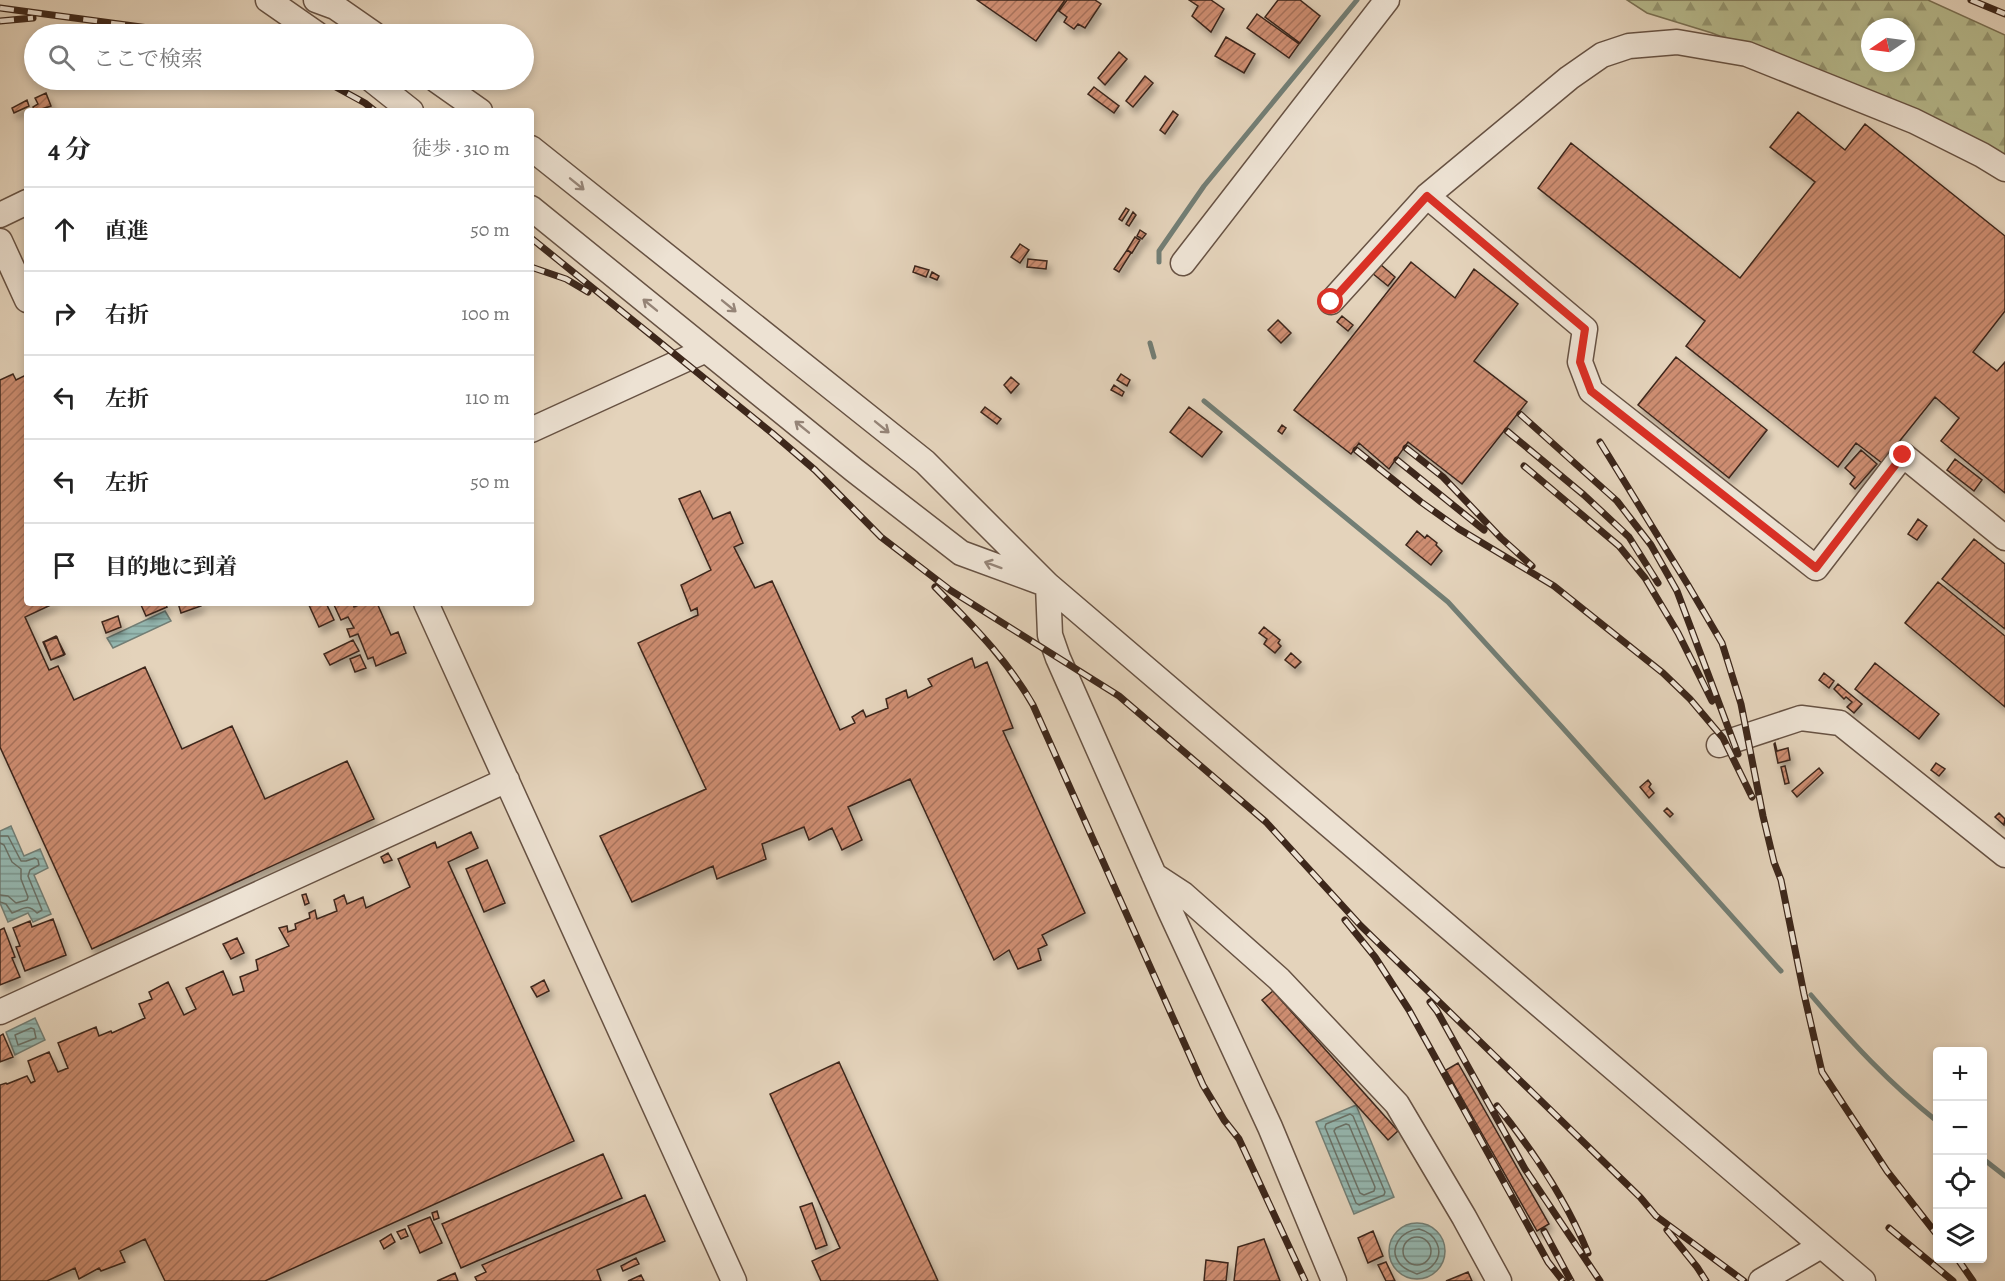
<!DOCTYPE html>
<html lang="ja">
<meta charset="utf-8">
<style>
:root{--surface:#fff;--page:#f2f2f2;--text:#222;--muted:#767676;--line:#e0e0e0}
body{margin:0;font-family:Alegreya,"Noto Serif JP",serif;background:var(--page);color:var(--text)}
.controls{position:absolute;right:18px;bottom:18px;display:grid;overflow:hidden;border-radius:6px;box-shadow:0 3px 9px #0003}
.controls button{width:54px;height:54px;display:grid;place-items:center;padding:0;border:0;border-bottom:2px solid var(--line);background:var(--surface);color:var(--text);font:30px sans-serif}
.compass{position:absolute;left:1861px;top:18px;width:54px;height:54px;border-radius:50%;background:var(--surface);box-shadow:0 3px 9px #0003;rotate:257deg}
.stop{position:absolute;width:18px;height:18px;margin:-14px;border:4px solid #d93025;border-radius:50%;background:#fff}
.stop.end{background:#d93025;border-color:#fff;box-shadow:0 2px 6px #0008}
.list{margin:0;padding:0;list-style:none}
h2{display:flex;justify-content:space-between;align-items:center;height:78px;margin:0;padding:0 24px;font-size:26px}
h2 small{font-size:20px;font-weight:400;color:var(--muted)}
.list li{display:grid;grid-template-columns:39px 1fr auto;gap:18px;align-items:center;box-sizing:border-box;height:84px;padding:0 24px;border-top:2px solid var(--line)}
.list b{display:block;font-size:22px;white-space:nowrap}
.list em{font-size:20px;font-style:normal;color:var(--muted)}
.icon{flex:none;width:33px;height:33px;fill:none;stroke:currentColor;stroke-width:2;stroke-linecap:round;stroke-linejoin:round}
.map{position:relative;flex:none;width:2005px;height:1281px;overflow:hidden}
.search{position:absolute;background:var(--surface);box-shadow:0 3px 9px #0003;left:24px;top:24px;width:510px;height:66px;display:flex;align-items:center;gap:15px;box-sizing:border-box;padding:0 21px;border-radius:33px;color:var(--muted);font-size:22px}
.panel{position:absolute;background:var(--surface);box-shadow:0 3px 9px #0003;left:24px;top:108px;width:510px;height:498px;border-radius:6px}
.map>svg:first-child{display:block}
</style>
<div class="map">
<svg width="2005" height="1281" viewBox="0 0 2005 1281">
<defs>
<pattern id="forest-firs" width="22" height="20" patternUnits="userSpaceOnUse" patternTransform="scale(1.5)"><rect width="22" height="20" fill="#b7bb8e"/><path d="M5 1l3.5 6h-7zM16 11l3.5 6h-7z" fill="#969873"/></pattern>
<pattern id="water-rules" width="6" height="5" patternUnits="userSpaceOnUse" patternTransform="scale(1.5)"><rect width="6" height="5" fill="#95b8b1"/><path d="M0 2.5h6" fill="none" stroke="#7b968f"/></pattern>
<pattern id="building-hatch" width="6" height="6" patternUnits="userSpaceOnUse" patternTransform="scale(1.5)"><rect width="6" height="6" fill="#cd8d71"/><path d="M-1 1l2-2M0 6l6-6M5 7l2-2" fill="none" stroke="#a8735c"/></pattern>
<filter id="shadow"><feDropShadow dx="3.5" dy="6" stdDeviation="3" flood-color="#0004"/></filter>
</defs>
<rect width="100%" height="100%" fill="#e4d3bb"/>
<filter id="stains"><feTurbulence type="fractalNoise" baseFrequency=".00333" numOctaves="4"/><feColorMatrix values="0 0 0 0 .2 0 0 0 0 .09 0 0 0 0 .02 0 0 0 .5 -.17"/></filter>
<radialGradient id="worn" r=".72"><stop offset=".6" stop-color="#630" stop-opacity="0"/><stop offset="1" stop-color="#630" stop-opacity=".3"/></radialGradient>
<!-- forest -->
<path fill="url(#forest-firs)" stroke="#7a7154" stroke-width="1.5" fill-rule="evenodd" d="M1627 0H1928L2005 35V157L1771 56 1712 33 1647 13ZM1870 27H1906V63H1870Z"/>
<!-- water -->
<path fill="url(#water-rules)" stroke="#727e75" stroke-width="1.5" d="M165 611 171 621 113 648 107 638Z
M11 826 24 856 40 849 48 868 34 875 51 914 33 922 28 913 8 922 0 903V831Z
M35 1018 45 1040 15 1055 6 1032Z
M1356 1105 1394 1197 1354 1214 1316 1122Z
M1389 1251a28 28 0 1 1 56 0a28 28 0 1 1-56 0Z"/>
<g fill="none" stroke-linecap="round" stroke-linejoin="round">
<!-- shore -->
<path stroke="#697066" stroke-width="1.5" d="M0 836H8L21 861H26L35 858 38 860 39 865 30 870 28 876 42 910 37 913C27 903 24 909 12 913L6 904 0 902
M0 843 4 845 12 862 21 869V879L28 897 27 900 16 903 8 896 0 895
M31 1028 34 1029 36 1038 18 1045 15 1035Z
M1350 1114 1353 1116 1385 1192 1384 1195 1359 1205 1356 1203 1325 1127 1326 1124Z
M1346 1124 1349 1125 1375 1187 1374 1191 1364 1195 1360 1193 1334 1131 1336 1128Z
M1419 1229C1435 1233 1446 1251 1433 1265 1429 1270 1423 1272 1417 1274 1410 1271 1404 1269 1400 1264 1387 1248 1402 1230 1419 1229Z
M1403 1251a14 14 0 1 1 28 0a14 14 0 1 1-28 0Z"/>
<!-- stream -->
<path stroke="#727e75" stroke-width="5" d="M1159 262V251L1204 186 1357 0
M1150 343 1154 357
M1204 401 1448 602 1561 726 1781 971
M1811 995C1851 1042 1889 1083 1938 1122
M1982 1158 2005 1176"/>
</g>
<!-- building -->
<path fill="url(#building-hatch)" stroke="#3d271b" stroke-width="1.5" filter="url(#shadow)" d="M977 0H1065L1036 41Z
M1067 0H1095L1101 4 1085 28 1078 24 1074 29 1064 22 1067 17 1059 11Z
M1189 0H1211L1224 9 1211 32 1192 16 1198 6Z
M1278 0H1300L1320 16 1300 43 1265 17Z
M1257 14 1299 44 1289 58 1247 28Z
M1226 37 1255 54 1244 73 1215 56Z
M1119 52 1127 59 1105 85 1098 78Z
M1145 76 1153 83 1133 107 1126 101Z
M1094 87 1119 106 1114 113 1088 94Z
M46 93 51 106 35 111 33 107 38 104 35 98Z
M27 100 29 106 14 113 12 108Z
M1173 111 1178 115 1165 134 1160 130Z
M1798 112 1845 150 1865 124 2005 236V311L1973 352 1997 371 2005 362V493L1941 441 1959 418 1935 397 1882 463 1856 443 1838 467 1686 346 1705 321 1538 188 1571 143 1740 278 1815 182 1770 147Z
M1126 208 1129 210 1122 221 1119 219Z
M1133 212 1136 215 1129 226 1126 224Z
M1140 230 1146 234 1142 239 1137 236Z
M1135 237 1140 240 1132 253 1127 250Z
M1020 244 1029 250 1020 263 1011 257Z
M1127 250 1131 253 1119 272 1114 269Z
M1028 259 1047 261 1046 269 1027 267Z
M1411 262 1455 298 1474 269 1518 304 1474 361 1527 402 1462 484 1408 442 1389 469 1359 443 1351 454 1294 410Z
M1380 264 1395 277 1388 286 1372 273Z
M915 266 929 270 926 277 913 272Z
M932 272 939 276 937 280 930 277Z
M1342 316 1353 325 1348 331 1337 322Z
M1278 320 1291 333 1281 343 1268 330Z
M1676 357 1767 430 1729 478 1638 405Z
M13 374 16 380 26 375 27 377V603H55L25 617 49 670 58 666 74 700 145 667 182 749 232 726 265 799 347 761 374 819 92 949 0 747V380Z
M1121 374 1130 380 1127 386 1117 380Z
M1011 377 1019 384 1011 393 1004 385Z
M1114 385 1124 392 1122 396 1111 390Z
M985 407 1001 419 997 424 981 412Z
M1189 407 1222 432 1202 457 1170 432Z
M1282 425 1286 428 1282 434 1278 431Z
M1861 450 1877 464 1855 489 1850 484 1855 477 1845 468Z
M1955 459 1982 480 1974 491 1947 470Z
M700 491 713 519 730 512 743 543 734 547 755 588 772 581 840 730 855 723 852 717 863 710 866 717 888 708 886 699 906 690 908 698 932 686 928 679 972 658 975 668 987 662 1013 728 1003 731 1085 913 1042 935 1047 945 1038 949 1041 960 1018 969 1009 950 994 960 910 779 848 807 862 840 842 850 832 828 809 840 804 827 762 844 766 859 717 879 713 866 632 902 600 836 706 789 638 643 698 615 697 608 691 611 681 585 711 570 679 499Z
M1918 519 1927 526 1917 540 1908 534Z
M1417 531 1425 538 1427 535 1437 543 1436 545 1442 551 1431 565 1406 545Z
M1974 539 2005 564V629L1942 579Z
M1938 582 2005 636V707L1905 623Z
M146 603H165L167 607 146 616 141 605Z
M178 603H201V606L181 613Z
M308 603H326L334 620 319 627Z
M339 603H353L354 607 363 603H377L391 635 398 632 406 653 376 666 373 657 368 659 358 634 350 637 347 629 354 628 348 617 341 620 334 605Z
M118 616 121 627 106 633 102 622Z
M1264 627 1280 640 1278 643 1281 646 1275 653 1264 644 1267 639 1259 633Z
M56 636 65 654 51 660 43 642Z
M57 637 64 655 51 660 44 642Z
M353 640 359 651 330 665 324 654Z
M1291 653 1301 662 1295 668 1285 660Z
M360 655 366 668 355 672 350 659Z
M1875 663 1939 714 1919 739 1855 689Z
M1824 673 1834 681 1829 688 1819 680Z
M1838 684 1862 704 1854 713 1847 707 1852 702 1846 697 1844 699 1834 689Z
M1775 743 1777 751 1788 748 1790 760 1778 763 1774 744Z
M1936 763 1945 769 1939 776 1931 770Z
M1785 766 1789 783 1785 784 1781 767Z
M1819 768 1823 773 1797 797 1792 791Z
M1648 780 1651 784 1649 787 1654 793 1649 798 1640 787Z
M1667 808 1673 814 1670 817 1664 811Z
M1999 813 2005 819 2004 825 1995 817Z
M471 832 478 848 448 862 574 1141 265 1281H165L145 1239 120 1251 125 1262 101 1271 99 1268 79 1279 75 1268 47 1281H0V1085L6 1083 7 1084 27 1076 31 1083 35 1081 28 1061 49 1052 58 1072 68 1068 58 1043 96 1027 99 1036 111 1031 112 1033 145 1018 139 1004 152 999 149 992 168 982 184 1015 196 1009 186 988 223 971 233 995 244 991 240 977 258 970 256 960 289 946 279 928 287 926 288 932 296 929 295 924 310 918 309 913 315 910 317 919 337 911 334 900 344 895 347 904 363 897 366 908 410 887 398 859 435 842 437 848Z
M388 853 392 860 384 863 381 857Z
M487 860 505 903 484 912 466 869Z
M306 894 309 903 305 905 302 895Z
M53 919 66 955 25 971 16 947 20 946 13 928 30 921 32 927Z
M4 928 15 957 12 958 20 977 0 985V930Z
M237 938 244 953 231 959 223 944Z
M544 980 549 991 537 997 531 987Z
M1273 991 1398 1131 1388 1140 1262 1000Z
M3 1034 13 1057 0 1062V1036Z
M839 1062 938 1281H821L812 1261 840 1248 770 1094Z
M1458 1063 1549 1224 1537 1231 1446 1070Z
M603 1154 622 1198 461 1268 442 1224Z
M645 1195 665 1241 597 1270 601 1281H477L475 1277 486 1272 482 1265Z
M812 1203 827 1245 816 1249 800 1207Z
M437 1211 439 1218 434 1220 432 1213Z
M430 1217 442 1243 420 1253 408 1226Z
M405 1229 408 1236 401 1239 397 1232Z
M1373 1231 1383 1256 1368 1263 1358 1238Z
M391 1234 395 1242 384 1249 380 1241Z
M1264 1239 1280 1281H1234L1238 1247Z
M636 1258 639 1264 623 1271 621 1266Z
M1206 1260 1228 1263 1226 1281H1204Z
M1386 1262 1395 1281H1386L1378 1265Z
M1468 1272 1472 1281H1446Z
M455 1273 458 1281H437Z
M641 1275 644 1281H628Z"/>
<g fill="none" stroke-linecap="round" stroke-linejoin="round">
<defs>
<path id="minor" d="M268 0 317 34
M316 0 335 7 374 34
M372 80 411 111
M436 80 480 111
M531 148 925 462 1048 585 1863 1281
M1427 196 1585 329 1580 362 1591 391 1816 568 1903 455 2005 538
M531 208 854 470 961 553 1040 582
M0 215 27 202
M0 241 27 300
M1183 263 1387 0
M1331 302 1427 196 1569 78 1602 55 1629 46 1677 42 1747 54 1914 121 1982 155 2005 169
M531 430 706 350
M1048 585 1050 635 1058 658 1170 911 1270 1127 1334 1281
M426 603 734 1281
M1719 745 1801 718 1840 723 2005 855
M1154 875 1183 894 1279 979 1397 1104 1464 1217 1499 1281
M0 1012 507 780
M1761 1281 1821 1246"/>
</defs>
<!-- minor casing -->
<use href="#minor" stroke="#675243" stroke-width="27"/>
<!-- minor -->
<use href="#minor" stroke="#ede2d3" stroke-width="24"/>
<defs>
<path id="rail" d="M1971 0 2005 14
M0 8 193 34
M0 21 33 18
M323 80 365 103 375 111
M531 238 772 433 815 470 881 537 950 590 1119 696 1266 822 1361 926 1640 1197 1656 1216 1744 1281
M531 267 566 279 588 292
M1520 414 1617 501 1651 545 1677 591 1738 754
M1507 431 1584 495 1629 537 1658 583
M1600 442 1688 585 1722 643 1741 704 1763 816 1774 862 1781 880 1804 994 1822 1072 1887 1171 1938 1236
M1406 448 1443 477 1501 538 1532 566
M1356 450 1421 502 1459 529 1554 586 1663 673 1690 699 1723 738 1752 797
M1397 460 1484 530
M1524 466 1619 546 1645 578 1678 633 1712 701
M935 587C973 626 1006 658 1033 705L1203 1085 1224 1120 1239 1139 1305 1281
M1345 920 1375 957 1409 1010 1548 1262 1563 1281
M1430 1002 1437 1011 1525 1169 1600 1281
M1497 1106C1532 1149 1567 1202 1588 1253
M1889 1228 1953 1281
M1667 1230 1697 1267 1706 1281
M1544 1231 1571 1281
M1957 1258 1973 1281"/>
</defs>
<!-- rail casing -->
<use href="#rail" stroke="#3d271b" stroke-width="7"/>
<!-- rail -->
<use href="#rail" stroke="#ede2d3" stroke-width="4.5" stroke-dasharray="14" stroke-linecap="butt"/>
</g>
<!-- one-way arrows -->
<defs><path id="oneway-shaft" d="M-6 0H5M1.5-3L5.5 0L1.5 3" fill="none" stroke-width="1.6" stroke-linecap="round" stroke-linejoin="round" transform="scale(1.5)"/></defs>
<g stroke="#958477">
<use href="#oneway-shaft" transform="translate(577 184) rotate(39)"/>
<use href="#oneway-shaft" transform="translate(650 305) rotate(-141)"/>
<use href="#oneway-shaft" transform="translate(729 306) rotate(39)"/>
<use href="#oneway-shaft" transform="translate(802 427) rotate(-141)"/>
<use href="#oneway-shaft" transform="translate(882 427) rotate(39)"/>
<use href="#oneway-shaft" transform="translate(993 565) rotate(-160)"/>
</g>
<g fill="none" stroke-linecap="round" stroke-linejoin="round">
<!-- route -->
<path stroke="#d93025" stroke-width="8" d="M1331 302 1427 196 1585 329 1580 362 1591 391 1816 568 1903 455"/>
</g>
<rect width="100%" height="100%" filter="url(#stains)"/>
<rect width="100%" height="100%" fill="url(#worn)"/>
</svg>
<div class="controls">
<button>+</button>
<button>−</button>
<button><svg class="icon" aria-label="locate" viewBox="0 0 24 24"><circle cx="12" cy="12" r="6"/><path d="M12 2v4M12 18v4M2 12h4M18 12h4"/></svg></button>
<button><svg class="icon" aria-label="layers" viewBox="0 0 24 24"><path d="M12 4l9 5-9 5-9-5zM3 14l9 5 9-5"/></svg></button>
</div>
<svg class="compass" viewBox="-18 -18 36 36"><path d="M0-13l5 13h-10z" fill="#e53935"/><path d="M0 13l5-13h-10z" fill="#767676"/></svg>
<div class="stop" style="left:1331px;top:302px"></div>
<div class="stop end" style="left:1903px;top:455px"></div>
<div class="search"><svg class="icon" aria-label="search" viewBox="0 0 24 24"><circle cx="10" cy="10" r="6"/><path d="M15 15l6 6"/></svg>ここで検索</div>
<section class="panel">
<h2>4 分<small>徒歩 · 310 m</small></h2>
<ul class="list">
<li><svg class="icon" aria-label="ahead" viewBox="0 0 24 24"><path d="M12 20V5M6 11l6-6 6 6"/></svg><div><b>直進</b></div><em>50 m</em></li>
<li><svg class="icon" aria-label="right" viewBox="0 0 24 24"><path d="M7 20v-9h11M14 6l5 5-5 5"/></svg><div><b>右折</b></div><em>100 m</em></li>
<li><svg class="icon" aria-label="left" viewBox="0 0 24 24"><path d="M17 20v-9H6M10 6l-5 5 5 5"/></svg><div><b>左折</b></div><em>110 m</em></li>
<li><svg class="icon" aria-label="left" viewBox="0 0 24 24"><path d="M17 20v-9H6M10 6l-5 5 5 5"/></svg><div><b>左折</b></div><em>50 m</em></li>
<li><svg class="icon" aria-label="arrive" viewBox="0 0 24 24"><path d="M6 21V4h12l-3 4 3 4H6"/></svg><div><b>目的地に到着</b></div></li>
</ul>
</section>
</div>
